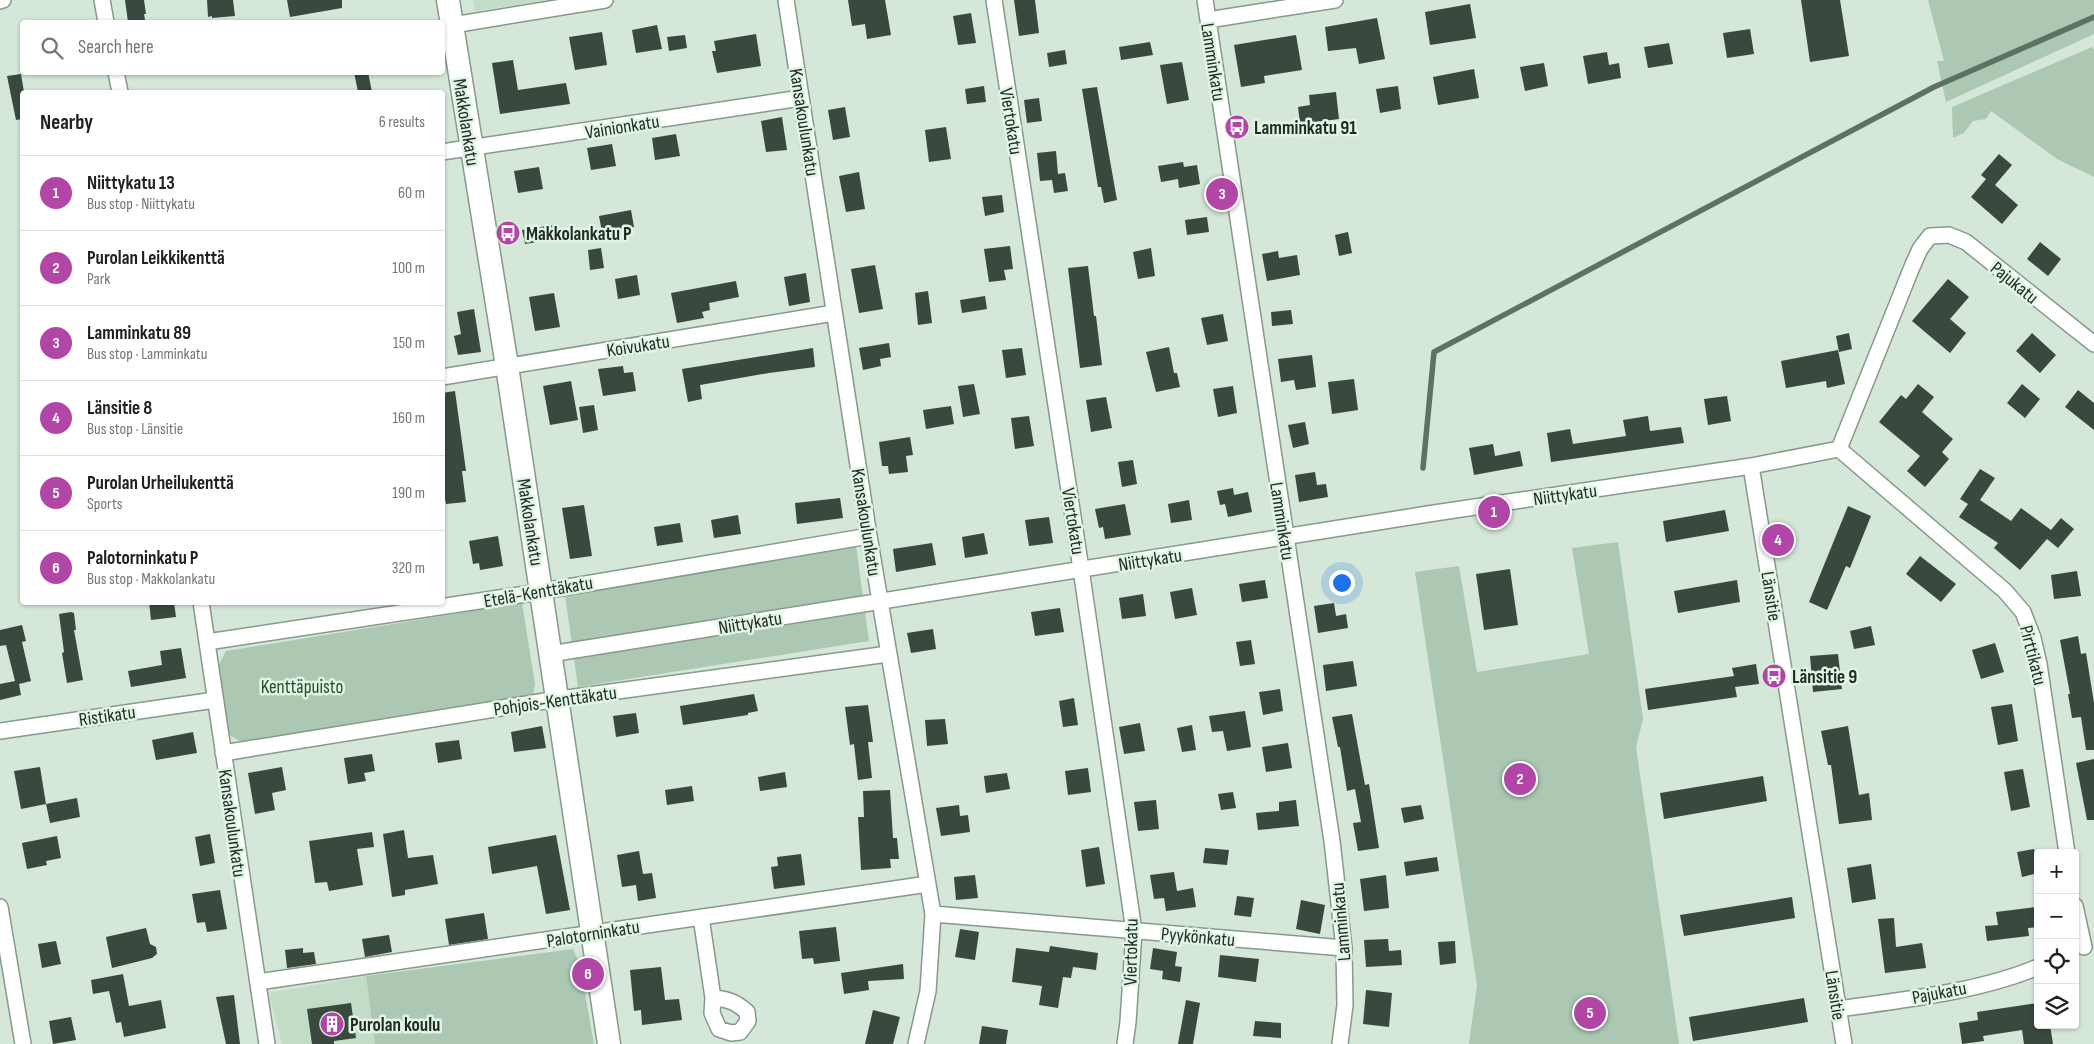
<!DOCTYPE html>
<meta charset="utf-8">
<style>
:root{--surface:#fff;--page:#f6f6f6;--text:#202124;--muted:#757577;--line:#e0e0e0;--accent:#b246a6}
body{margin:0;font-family:"Sofia Sans Condensed",sans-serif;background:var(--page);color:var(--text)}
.controls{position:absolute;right:15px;bottom:15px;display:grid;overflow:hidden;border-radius:5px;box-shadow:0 1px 4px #0004}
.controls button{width:45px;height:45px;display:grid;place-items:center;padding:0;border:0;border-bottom:1px solid var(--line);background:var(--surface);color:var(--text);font:25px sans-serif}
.you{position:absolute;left:1341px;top:582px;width:18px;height:18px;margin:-12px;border:4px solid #fff;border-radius:50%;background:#1a73e8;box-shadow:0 0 0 8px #1a73e833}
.badge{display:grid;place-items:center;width:32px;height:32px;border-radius:50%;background:var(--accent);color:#fff;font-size:16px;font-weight:700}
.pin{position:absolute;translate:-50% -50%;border:2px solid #fff;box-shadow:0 1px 5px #0006}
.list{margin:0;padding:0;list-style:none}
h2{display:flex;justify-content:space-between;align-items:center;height:65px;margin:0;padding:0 20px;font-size:21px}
h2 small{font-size:16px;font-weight:400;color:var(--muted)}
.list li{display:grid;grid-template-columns:32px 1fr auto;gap:15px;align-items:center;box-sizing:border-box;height:75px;padding:0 20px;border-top:1px solid var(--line)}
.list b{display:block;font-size:19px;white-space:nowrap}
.list p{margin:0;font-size:16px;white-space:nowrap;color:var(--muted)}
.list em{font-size:16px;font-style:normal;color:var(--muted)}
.icon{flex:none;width:28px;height:28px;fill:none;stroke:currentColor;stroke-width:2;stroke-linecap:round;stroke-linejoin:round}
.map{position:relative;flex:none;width:2094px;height:1044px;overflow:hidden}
.search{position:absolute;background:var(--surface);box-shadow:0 1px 4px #0004;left:20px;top:20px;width:425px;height:55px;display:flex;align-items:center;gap:12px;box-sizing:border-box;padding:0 18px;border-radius:5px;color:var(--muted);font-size:19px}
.panel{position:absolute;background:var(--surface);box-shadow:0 1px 4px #0004;left:20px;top:90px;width:425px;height:515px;border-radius:5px}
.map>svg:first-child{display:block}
</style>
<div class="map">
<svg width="2094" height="1044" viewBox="0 0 2094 1044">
<rect width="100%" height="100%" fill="#d4e7d8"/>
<!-- built -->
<path fill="#c2dcc8" d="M473 0H548L475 11Z
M366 976 375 1044H282L269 993Z"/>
<!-- green -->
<path fill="#acc8b3" d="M1928 0H2094V34L1946 102 1937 61H1944Z
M2092 47 2094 50V177L2057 159 1991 111 1986 119 1973 121 1964 133 1953 138 1952 107Z
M1618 542 1643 719 1636 747 1679 1044H1469L1477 985 1415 572 1459 566 1477 672 1589 654 1572 548Z
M856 546 869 641 578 687 565 595Z
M522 603 535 684 533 695 241 742 228 734 218 667 226 651Z
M573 949 580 965 594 1044H375L366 976Z"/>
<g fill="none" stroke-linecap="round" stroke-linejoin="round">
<!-- stream -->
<path stroke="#5d7262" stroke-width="5.5" d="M1423 468 1434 352 1934 87 2094 17"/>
</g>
<!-- building -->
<path fill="#39493d" d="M125 0H144L146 14H144L145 20 128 22Z
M207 0H233L235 16 212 18V16L208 17Z
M287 0H342V8L290 17Z
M848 0H885L891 35 867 39 865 24 852 26Z
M1014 0H1035L1039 33 1019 36Z
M1801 0H1840L1849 56 1810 62Z
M1470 4 1476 38 1430 45 1425 12Z
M971 13 976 43 958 45 953 16Z
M1377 18 1385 59 1359 64 1356 48 1328 51 1325 27Z
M657 25 662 49 636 53 632 30Z
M1750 29 1754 54 1727 58 1723 33Z
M602 32 607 65 575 70 569 37Z
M756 34 761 66 717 73 712 51H716L714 41Z
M685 35 687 48 669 51 667 37Z
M1296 35 1302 70 1264 76 1265 83 1241 87 1234 45Z
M1150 42 1153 55 1121 60 1119 47Z
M1669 43 1673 64 1648 68 1644 47Z
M1065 50 1067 64 1049 67 1047 53Z
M1607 52 1609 65 1619 63 1621 78 1588 84 1583 56Z
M513 60 518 90 566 83 570 104 500 114 492 63Z
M1182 62 1189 100 1167 104 1160 65Z
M1544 63 1548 86 1525 91 1520 67Z
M1474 69 1479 98 1438 105 1433 77Z
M354 72H368L372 92H358Z
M21 74 24 92H22V119L16 120 7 76Z
M984 86 986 102 967 104 965 89Z
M1398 86 1401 109 1380 113 1376 89Z
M1097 87 1117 200 1104 203 1101 187H1098L1082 89Z
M1336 92 1339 119 1300 124 1298 107 1310 105 1309 95Z
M1039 98 1042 121 1027 123 1024 100Z
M845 107 850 137 833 140 828 110Z
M782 117 787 150 766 152 761 121Z
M946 127 951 159 929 162 925 130Z
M676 134 680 156 655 160 652 138Z
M612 144 616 166 591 170 587 148Z
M1056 151 1058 174 1065 173 1068 191 1054 193 1052 180 1040 181 1037 153Z
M1999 154 2012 165 1995 185 2018 205 2002 224 1971 197 1986 179 1981 175Z
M1183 162 1184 167 1197 165 1200 184 1179 188 1178 179 1161 182 1158 166Z
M539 167 543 189 518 193 514 171Z
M859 172 865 209 846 212 839 176Z
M1002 195 1004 212 985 216 982 197Z
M631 210 634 227 602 232 599 216Z
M1207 217 1209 232 1187 235 1185 220Z
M553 225 555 239 525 244 522 230Z
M1348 232 1352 253 1339 256 1335 235Z
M2040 242 2061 259 2048 276 2027 259Z
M1010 246 1013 269 1004 270 1006 280 989 282 984 249Z
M601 248 604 268 590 270 588 250Z
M1151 248 1155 276 1138 279 1133 252Z
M1278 251 1279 258 1297 255 1300 275 1267 281 1262 254Z
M875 265 883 309 859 313 851 269Z
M1088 266 1094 316H1096L1102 365 1080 368 1068 268Z
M806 273 810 302 789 306 784 277Z
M637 275 640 295 618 299 615 279Z
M1948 279 1969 297 1950 319 1966 333 1950 353 1912 321Z
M736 281 739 297 709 303 710 310 702 312 704 318 677 323 671 293Z
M928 291 932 323 918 325 915 293Z
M554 293 560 327 535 331 529 297Z
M985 296 987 309 962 313 960 300Z
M474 309 481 352 458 355 454 336 461 334 457 312Z
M1291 310 1293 324 1272 326 1271 312Z
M1223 314 1228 341 1207 345 1201 318Z
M1849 333 1852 349 1839 352 1836 336Z
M2032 333 2056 355 2040 373 2016 351Z
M889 343 891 357 880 359 881 366 863 370 859 348Z
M1169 347 1174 373H1177L1180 387 1156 392 1146 352Z
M813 348 815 367 769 373 700 385 702 399 688 402 682 369Z
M1022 348 1026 375 1006 378 1002 350Z
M1838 350 1845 384 1827 388 1826 381 1786 388 1781 361Z
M1312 355 1316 387 1296 390 1294 380 1281 382 1278 359Z
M623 366 624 373 633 372 636 391 603 396 598 369Z
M1354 379 1358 410 1332 414 1328 382Z
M571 381 578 420 550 425 543 386Z
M974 384 980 414 963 417 958 386Z
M1918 384 1934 397 1922 412 1953 439 1942 452 1949 459 1925 487 1907 471 1920 456 1879 422 1901 395 1906 399Z
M2022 384 2040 399 2025 418 2007 403Z
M1233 386 1237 413 1218 417 1213 389Z
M2078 390 2094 403V430L2065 407Z
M455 391 466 471H462L466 502 446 504 442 486V393Z
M1727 396 1731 421 1708 425 1704 399Z
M1106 397 1112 428 1091 432 1086 400Z
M594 405 598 430 583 433 579 407Z
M951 406 954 424 926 429 923 410Z
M1029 416 1034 446 1015 449 1011 418Z
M1648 416 1650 431 1681 427 1684 443 1551 462 1547 433 1570 429 1573 444 1626 436 1623 420Z
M1305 422 1309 444 1293 448 1288 425Z
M910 437 913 455 906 456 908 472 889 474 888 466H882L879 442Z
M1493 444 1495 456 1520 451 1523 466 1474 475 1469 448Z
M1133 460 1137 484 1122 487 1118 462Z
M1980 469 1995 478 1980 500 2011 521 2021 508 2051 530 2061 518 2074 529 2058 548 2047 539 2020 570 1994 548 1998 543 1959 517 1968 504 1960 499Z
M1315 472 1317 485 1326 484 1328 497 1299 502 1295 475Z
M1233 488 1234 495 1248 492 1252 512 1228 517 1225 504 1220 505 1217 491Z
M840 498 843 518 797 524 795 503Z
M1189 500 1192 520 1171 523 1168 504Z
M1125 504 1131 535 1105 539 1103 527 1099 528 1095 509Z
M584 505 592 556 570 559 562 508Z
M1848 506 1871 516 1850 568 1846 566 1827 610 1809 602Z
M1725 510 1729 531 1666 542 1663 521Z
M738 515 741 534 714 538 711 520Z
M1049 517 1053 543 1029 546 1025 520Z
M680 523 683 542 657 546 654 527Z
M984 533 988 554 965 558 962 537Z
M498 536 503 566 480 570 479 563 473 564 469 541Z
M932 543 936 565 896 572 893 549Z
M1920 556 1956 584 1941 602 1906 574Z
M1510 569 1518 625 1484 630 1476 574Z
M2077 571 2081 596 2054 599 2051 575Z
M1265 580 1268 598 1242 602 1239 584Z
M1737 580 1740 602 1678 613 1674 591Z
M1192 588 1197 615 1175 619 1170 592Z
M1143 594 1146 616 1122 619 1119 598Z
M149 602H174L176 617 151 620Z
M1334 603 1336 616 1346 614 1348 628 1318 633 1314 606Z
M1060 608 1064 632 1035 636 1031 612Z
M71 612 74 613 76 630H74L83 680 67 683 62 653 64 652 59 614Z
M22 625 26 641 22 642 31 681 19 684 21 695 0 700V684L15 681 6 645 0 646V630Z
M1871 626 1875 645 1854 649 1850 631Z
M933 629 936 649 911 653 907 633Z
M2078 636 2081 654 2086 653 2094 703V750H2086L2081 717 2072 718 2068 694H2070L2060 640Z
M1251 640 1255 664 1240 666 1236 642Z
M1995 643 2004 672 1981 679 1972 650Z
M181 648 186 678 131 687 128 671 162 665 160 651Z
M1838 654 1842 689 1813 692 1810 656Z
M1353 661 1357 686 1326 691 1323 665Z
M1756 664 1759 684 1735 687 1737 697 1648 710 1645 689 1734 676 1732 668Z
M1280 689 1283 711 1263 715 1259 692Z
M754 694 758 711 748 713V715L683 725 680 706Z
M1074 698 1078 725 1063 727 1059 701Z
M2012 704 2018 741 1998 745 1991 707Z
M868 705 873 742H868L872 778 858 780 854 744 850 745 845 707Z
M1245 711 1251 747 1227 751 1223 731 1212 732 1209 716Z
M636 713 639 733 616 737 613 716Z
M1352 714 1365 785 1369 784 1379 848 1358 851 1353 823 1361 822 1355 789 1347 791 1340 747H1338L1332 717Z
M945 719 948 744 927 746 925 720Z
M1140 723 1145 751 1124 754 1119 727Z
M1192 725 1196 750 1182 752 1177 728Z
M542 726 546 748 514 752 511 732Z
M1848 726 1859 795 1869 793 1872 820 1839 824 1831 765H1828L1821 731Z
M193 732 197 753 156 760 152 740Z
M459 740 462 759 438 763 435 743Z
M1288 743 1292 768 1266 772 1262 747Z
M372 754 375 771 364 773 366 781 348 784 344 758Z
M2094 759V820H2087L2076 763Z
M40 767 46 804 21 809 14 771Z
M282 767 286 790 272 793 275 810 255 814 248 773Z
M1088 768 1091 792 1068 795 1065 771Z
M2023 769 2030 807 2011 811 2004 772Z
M785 772 787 787 760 791 758 777Z
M1007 773 1010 789 986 793 984 776Z
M1763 776 1767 801 1664 819 1660 793Z
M692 786 694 801 667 805 665 790Z
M890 790 893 838H897L899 859H890L891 868 861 870 858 817H864L863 791Z
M1233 792 1236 808 1221 810 1218 794Z
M77 798 80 817 50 823 46 804Z
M1156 800 1159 829 1138 831 1134 802Z
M1296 800 1299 826 1258 830 1256 813 1279 811V802Z
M959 805 960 816 968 815 970 832 941 836 936 808Z
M1421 805 1424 819 1404 823 1401 808Z
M404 830 408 858 433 855 438 884 405 890V895L392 897 383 834Z
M372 832 374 847 357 849 363 885 329 891 327 882 315 883 309 841Z
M210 834 215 863 200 866 195 837Z
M556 835 570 910 546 914 537 866 492 874 488 847Z
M57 836 61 858 46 861 47 865 27 869 22 843Z
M1099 847 1105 884 1086 887 1081 850Z
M1205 848 1229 850 1227 865 1203 863Z
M2034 849 2038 873 2022 877 2017 852Z
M639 851 643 874 652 873 656 898 638 901 636 885 622 887 617 855Z
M801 854 805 885 774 889 771 867 778 866 777 857Z
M1437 857 1439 871 1406 876 1404 862Z
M1871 864 1876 899 1852 903 1847 868Z
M1174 872 1177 891 1193 888 1196 907 1166 911 1164 898 1154 899 1150 875Z
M975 875 978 898 956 900 954 877Z
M1386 875 1389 908 1364 911 1360 879Z
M220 890 227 929 207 932 205 922 197 923 192 894Z
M1237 896 1254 898 1251 917 1234 915Z
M1792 897 1795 918 1684 936 1680 915Z
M1301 900 1325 905 1320 934 1296 929Z
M2036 907 2038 927 2028 928 2029 936 1987 941 1985 926 1998 925 1996 912Z
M484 913 488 939 449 945 445 919Z
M1894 918 1896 947 1922 943 1926 968 1885 973 1878 919Z
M836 927 840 961 814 964 813 958 802 959 799 931Z
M146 928 150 944 156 947 157 954 152 958 112 968 106 937Z
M960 929 979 932 975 960 955 957Z
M389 935 392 952 365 957 362 939Z
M1388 939 1389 951 1401 950 1402 965 1366 967 1364 940Z
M56 941 61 964 42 968 38 944Z
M1455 941 1456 963 1440 965 1438 942Z
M1050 946 1098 953 1096 970 1073 967 1071 978 1063 977 1058 1008 1039 1005 1042 986 1012 982 1016 948 1049 952Z
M303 948V953L314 952 316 964 287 968 285 950Z
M1153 948 1177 952 1175 966 1182 967 1180 982 1162 979 1163 971 1150 969Z
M1220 955 1259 959 1256 982 1218 977Z
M903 964 904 979 868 981 869 990 844 994 841 973Z
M661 967 665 1000 679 999 682 1020 642 1025 641 1010 634 1011 630 970Z
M123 974 129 1006 161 1000 166 1028 124 1037 121 1022 116 1023 109 991 93 994 91 980Z
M1366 990 1392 993 1389 1027 1363 1024Z
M234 995 240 1044H226L216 997Z
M1804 998 1808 1022 1693 1041 1689 1017Z
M1186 1000 1200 1003 1193 1044H1178Z
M351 1003 356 1038 334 1041V1044H312L307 1009Z
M2038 1003V1025H2050L2053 1044H2024L2022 1030 1983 1036 1984 1041 1962 1044 1959 1023 1978 1020 1977 1012Z
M873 1010 900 1017 893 1044H865Z
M71 1017 76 1040 53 1044 49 1021Z
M1255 1021 1281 1023V1038L1253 1036Z
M982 1026 1008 1030 1006 1044H979Z"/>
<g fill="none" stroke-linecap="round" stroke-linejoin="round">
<defs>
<path id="street" d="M102 0 106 22
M786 0 869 536 933 914 928 991 916 1044
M994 0 1081 569 1134 931 1128 1022 1125 1044
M1205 0 1332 841 1344 948 1345 1005 1340 1044
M0 1 3 0
M1208 20 1335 0
M453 25 605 0
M116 72 120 92
M442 152 801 98
M442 377 834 313
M1839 449 2005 591 2023 612 2033 638 2039 664 2067 853
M1751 466 1844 1044
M201 602 267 1044
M207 642 526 594 869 536
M550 654 1428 514 1751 466 1839 449 1912 267 1920 249 1930 236 1949 235 1966 242 2094 344
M0 731 215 700
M223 753 545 701 888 654
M2075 906 2084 947
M0 907 23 1044
M933 914 1344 948
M701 917 713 998 712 1013 719 1029 731 1033 740 1032 748 1021 747 1012C736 1002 728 999 713 998
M258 982 928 884
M1839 1009C1902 1000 1979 992 2038 967"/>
<path id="secondary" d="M448 0 507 366 609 1044"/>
</defs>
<!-- street casing -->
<use href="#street" stroke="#86998a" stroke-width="18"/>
<!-- secondary casing -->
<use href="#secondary" stroke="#86998a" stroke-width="25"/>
<!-- street -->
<use href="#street" stroke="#fff" stroke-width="15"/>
<!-- secondary -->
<use href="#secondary" stroke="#fff" stroke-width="22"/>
</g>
<!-- icons -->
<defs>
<symbol id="bus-disc" viewBox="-11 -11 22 22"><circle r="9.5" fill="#b246a6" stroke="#e1f5e5"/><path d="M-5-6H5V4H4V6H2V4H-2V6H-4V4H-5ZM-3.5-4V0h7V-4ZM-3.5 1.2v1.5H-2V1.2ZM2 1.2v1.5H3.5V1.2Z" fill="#fff"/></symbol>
<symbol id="building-disc" viewBox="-11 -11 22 22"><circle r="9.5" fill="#b246a6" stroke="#e1f5e5"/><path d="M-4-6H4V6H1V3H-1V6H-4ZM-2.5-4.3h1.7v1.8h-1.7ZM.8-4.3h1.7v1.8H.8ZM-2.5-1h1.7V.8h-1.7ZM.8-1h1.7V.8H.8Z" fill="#fff"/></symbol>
</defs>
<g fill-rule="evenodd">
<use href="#bus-disc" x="1223" y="113" width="28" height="28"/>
<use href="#bus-disc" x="494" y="219" width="28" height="28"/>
<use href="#bus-disc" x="1760" y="662" width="28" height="28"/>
<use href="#building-disc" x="318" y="1010" width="28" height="28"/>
</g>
<g text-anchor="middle" stroke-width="5" stroke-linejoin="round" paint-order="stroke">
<!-- street labels -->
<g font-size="19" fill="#242b26" stroke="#e1f5e5">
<text transform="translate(1214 62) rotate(81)" y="7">Lamminkatu</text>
<text transform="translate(1012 121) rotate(81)" y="7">Viertokatu</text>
<text transform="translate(467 122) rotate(81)" y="7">Makkolankatu</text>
<text transform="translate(805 122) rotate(81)" y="7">Kansakoulunkatu</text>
<text transform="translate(622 126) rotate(-9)" y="7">Vainionkatu</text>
<text transform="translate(2015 282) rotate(39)" y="7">Pajukatu</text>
<text transform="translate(638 345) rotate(-9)" y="7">Koivukatu</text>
<text transform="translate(1565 494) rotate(-8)" y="7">Niittykatu</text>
<text transform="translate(1074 521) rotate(81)" y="7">Viertokatu</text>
<text transform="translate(1283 521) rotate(81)" y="7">Lamminkatu</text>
<text transform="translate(531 522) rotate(81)" y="7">Makkolankatu</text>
<text transform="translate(867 522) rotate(81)" y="7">Kansakoulunkatu</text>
<text transform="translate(1150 559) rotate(-9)" y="7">Niittykatu</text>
<text transform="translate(538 591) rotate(-10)" y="7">Etelä-Kenttäkatu</text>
<text transform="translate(1772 596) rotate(81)" y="7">Länsitie</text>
<text transform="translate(750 622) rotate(-9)" y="7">Niittykatu</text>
<text transform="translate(2034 655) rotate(76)" y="7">Pirttikatu</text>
<text transform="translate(555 700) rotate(-8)" y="7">Pohjois-Kenttäkatu</text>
<text transform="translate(107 715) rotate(-8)" y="7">Ristikatu</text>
<text transform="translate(233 823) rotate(82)" y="7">Kansakoulunkatu</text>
<text transform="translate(1340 922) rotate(-95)" y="7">Lamminkatu</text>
<text transform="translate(593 933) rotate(-9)" y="7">Palotorninkatu</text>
<text transform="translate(1198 936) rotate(5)" y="7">Pyykönkatu</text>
<text transform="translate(1130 952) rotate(-89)" y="7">Viertokatu</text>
<text transform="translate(1939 992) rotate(-11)" y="7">Pajukatu</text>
<text transform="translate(1836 995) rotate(81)" y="7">Länsitie</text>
</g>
<!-- poi labels -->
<g font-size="19" font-weight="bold" fill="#242b26" stroke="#e1f5e5" text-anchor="start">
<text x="1254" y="134">Lamminkatu 91</text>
<text x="526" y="240">Makkolankatu P</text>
<text x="1792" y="683">Länsitie 9</text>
<text x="350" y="1031">Purolan koulu</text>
</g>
<!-- park labels -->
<g font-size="19" fill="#204e2f" stroke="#e1f5e5">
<text x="302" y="693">Kenttäpuisto</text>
</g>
</g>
</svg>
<div class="controls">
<button>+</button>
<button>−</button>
<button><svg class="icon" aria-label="locate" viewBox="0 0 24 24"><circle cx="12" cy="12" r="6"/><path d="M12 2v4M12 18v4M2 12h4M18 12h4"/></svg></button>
<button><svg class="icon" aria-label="layers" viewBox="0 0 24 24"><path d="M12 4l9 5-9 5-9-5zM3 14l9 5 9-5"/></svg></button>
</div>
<div class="you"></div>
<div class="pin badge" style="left:1494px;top:512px">1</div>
<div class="pin badge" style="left:1520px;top:779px">2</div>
<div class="pin badge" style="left:1222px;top:194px">3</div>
<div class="pin badge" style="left:1778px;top:540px">4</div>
<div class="pin badge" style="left:1590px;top:1013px">5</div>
<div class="pin badge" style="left:588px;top:974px">6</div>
<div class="search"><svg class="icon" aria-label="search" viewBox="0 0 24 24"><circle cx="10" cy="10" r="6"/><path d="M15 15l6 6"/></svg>Search here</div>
<section class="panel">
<h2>Nearby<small>6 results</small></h2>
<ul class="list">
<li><span class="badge">1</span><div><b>Niittykatu 13</b><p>Bus stop · Niittykatu</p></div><em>60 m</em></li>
<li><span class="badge">2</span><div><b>Purolan Leikkikenttä</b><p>Park</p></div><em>100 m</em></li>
<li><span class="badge">3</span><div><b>Lamminkatu 89</b><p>Bus stop · Lamminkatu</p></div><em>150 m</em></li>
<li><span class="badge">4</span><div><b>Länsitie 8</b><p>Bus stop · Länsitie</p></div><em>160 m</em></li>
<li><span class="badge">5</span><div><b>Purolan Urheilukenttä</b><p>Sports</p></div><em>190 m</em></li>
<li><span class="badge">6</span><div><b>Palotorninkatu P</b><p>Bus stop · Makkolankatu</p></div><em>320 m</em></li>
</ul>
</section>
</div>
